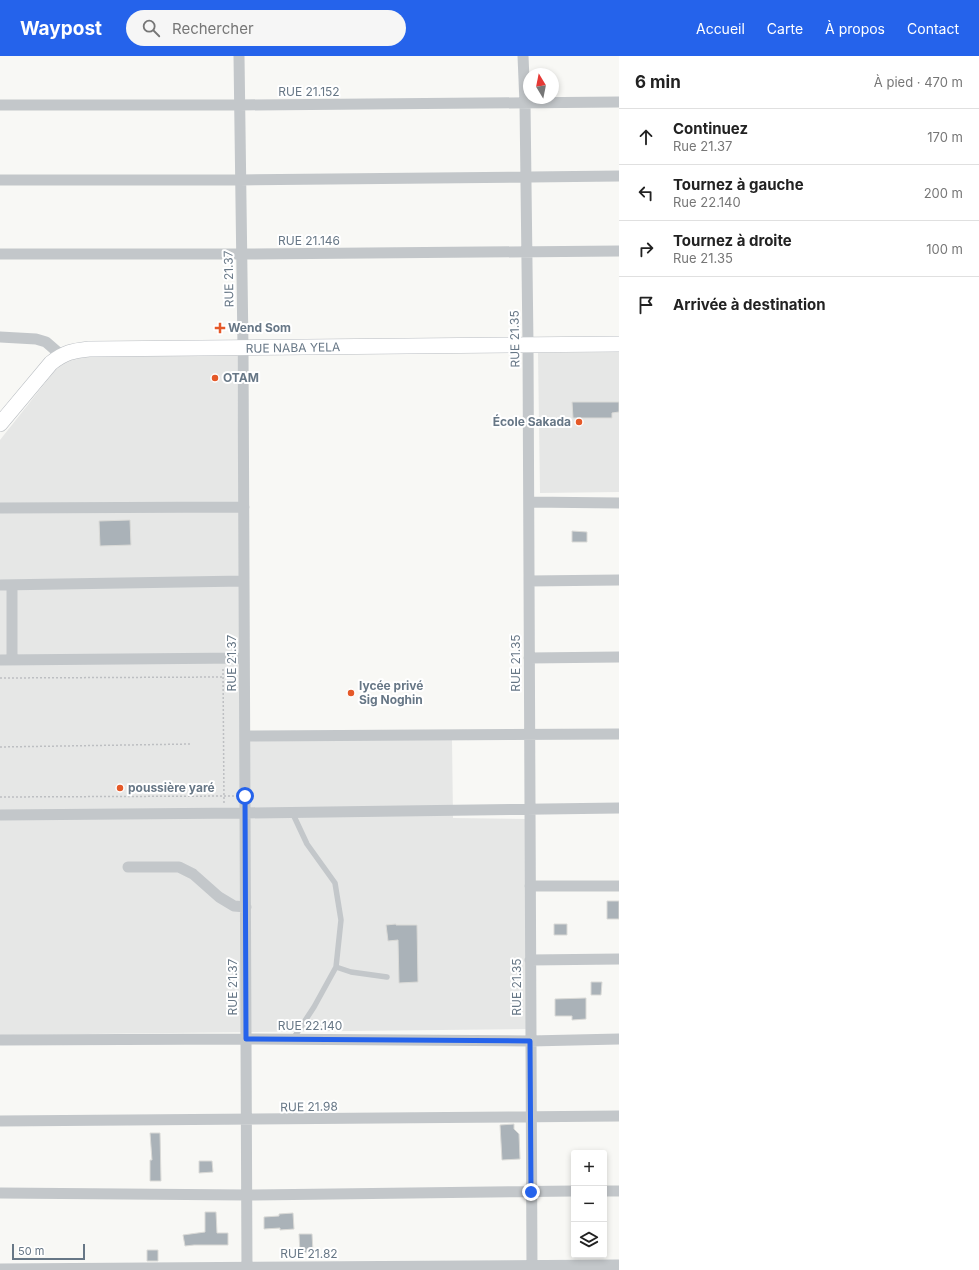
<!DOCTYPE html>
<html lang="fr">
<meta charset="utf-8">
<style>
:root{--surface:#fff;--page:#f6f6f6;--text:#222;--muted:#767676;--line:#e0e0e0;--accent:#2563eb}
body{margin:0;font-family:Inter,sans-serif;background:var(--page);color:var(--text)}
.controls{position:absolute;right:12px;bottom:12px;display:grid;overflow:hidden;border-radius:4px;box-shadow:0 2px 6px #0003}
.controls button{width:36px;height:36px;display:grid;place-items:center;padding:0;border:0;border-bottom:1px solid var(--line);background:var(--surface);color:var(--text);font:20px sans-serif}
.compass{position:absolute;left:523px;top:12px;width:36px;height:36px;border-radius:50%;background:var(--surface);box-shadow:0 2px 6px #0003;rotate:350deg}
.scale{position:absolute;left:12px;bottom:10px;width:73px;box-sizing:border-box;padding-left:4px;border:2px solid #677786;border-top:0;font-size:11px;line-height:14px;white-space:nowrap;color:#677786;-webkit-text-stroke:3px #fff;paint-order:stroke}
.stop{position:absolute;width:12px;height:12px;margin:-9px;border:3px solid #2563eb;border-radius:50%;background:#fff}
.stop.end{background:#2563eb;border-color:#fff;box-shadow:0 1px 4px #0008}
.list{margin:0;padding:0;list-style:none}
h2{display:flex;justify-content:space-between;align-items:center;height:52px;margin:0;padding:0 16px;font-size:17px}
h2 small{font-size:13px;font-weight:400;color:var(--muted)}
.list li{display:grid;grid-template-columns:26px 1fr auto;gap:12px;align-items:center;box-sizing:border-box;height:56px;padding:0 16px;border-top:1px solid var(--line)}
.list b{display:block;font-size:15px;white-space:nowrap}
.list p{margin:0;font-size:13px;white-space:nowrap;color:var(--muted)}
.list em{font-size:13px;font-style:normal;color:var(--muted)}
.icon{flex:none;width:22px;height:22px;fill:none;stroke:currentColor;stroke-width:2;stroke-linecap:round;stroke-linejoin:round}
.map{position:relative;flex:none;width:619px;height:1214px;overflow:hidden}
header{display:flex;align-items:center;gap:24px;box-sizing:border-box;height:56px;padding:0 20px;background:var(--accent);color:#fff}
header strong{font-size:19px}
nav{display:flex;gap:22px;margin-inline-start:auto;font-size:14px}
.search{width:280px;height:36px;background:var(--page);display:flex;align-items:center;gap:10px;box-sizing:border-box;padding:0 14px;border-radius:22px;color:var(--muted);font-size:15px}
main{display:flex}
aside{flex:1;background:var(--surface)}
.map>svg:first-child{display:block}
</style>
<header>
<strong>Waypost</strong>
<div class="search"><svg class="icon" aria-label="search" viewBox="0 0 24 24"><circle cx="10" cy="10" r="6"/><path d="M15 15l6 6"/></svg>Rechercher</div>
<nav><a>Accueil</a><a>Carte</a><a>À propos</a><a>Contact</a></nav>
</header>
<main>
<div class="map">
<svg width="619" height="1214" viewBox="0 0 619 1214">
<rect width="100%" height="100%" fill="#f8f8f5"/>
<!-- built -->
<path fill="#e6e7e6" d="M619 296V436L540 437 538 297Z
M237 298 241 599 0 600V384L60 308 78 299Z
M239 607 240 684 452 683 453 762 525 763 528 973 0 979V608Z"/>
<!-- building -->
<path fill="#aab2b8" stroke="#dadad7" d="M572 346H619V356L612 357V362H573Z
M130 464 131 489 100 490 99 465Z
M572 475 587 476V486H572Z
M607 845H619V863H607Z
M396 868V869H417L418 926 399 927 398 884 388 885 386 869Z
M554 868H567V879H554Z
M591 926H602L601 939H591Z
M586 942V963L572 964V960H555V943Z
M514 1068V1073L519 1078 520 1103 502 1104 500 1069Z
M150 1077H160L161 1125H150V1104H152Z
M199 1105H212L213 1116 199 1117Z
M205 1156H216L217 1177H228V1189H194L185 1190 183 1179 205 1176Z
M293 1157 294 1173 280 1174V1172L264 1173V1161L279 1160V1158Z
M299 1178H312L313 1196 300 1197Z
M147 1194H158V1205H147Z"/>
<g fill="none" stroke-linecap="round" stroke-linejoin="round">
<defs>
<path id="secondary" d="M0 368 51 307C65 296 72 295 89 293L619 288"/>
</defs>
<!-- secondary casing -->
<use href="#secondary" stroke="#b8bcc1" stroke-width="16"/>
<!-- path -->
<path stroke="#bdbfc2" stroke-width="1.5" stroke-dasharray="2 2" stroke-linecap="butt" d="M223 613 224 747
M0 622 224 621
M0 691 191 688
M0 741 234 740"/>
<!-- lane -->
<path stroke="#c3c7ca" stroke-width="5.5" d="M292 756 307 788 335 827 341 864 336 911 314 951 293 983
M336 911 351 916 387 921"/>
<!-- street -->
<path stroke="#c3c7ca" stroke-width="11" d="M239 0 243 292 247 1214
M523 0 525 47 528 289 532 1214
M0 49H239L619 46
M0 124H240L619 120
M0 198H241L619 195
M0 281 36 283 46 286 61 299
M529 446 619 447
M0 452 244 451
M529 525 619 524
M0 529 244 525
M529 602 619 601
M0 604 244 602
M12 604V529
M245 680 619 678
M0 759 245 757 619 752
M128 811H179L193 818 219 841 234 850 246 851
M530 830H619
M530 904 619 903
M0 984 246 983 530 985 619 983
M0 1065 619 1060
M604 1135H619
M0 1137 247 1139 574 1135
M0 1213 619 1209"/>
<!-- secondary -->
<use href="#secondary" stroke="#fff" stroke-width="15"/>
</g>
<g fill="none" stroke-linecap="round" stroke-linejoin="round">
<!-- route -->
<path stroke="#2563eb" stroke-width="5" d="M245 740 246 983 530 985 531 1136"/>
</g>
<!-- markers -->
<g fill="#e55928" stroke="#fff" stroke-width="1.5">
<path d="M218 266h4v4h4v4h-4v4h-4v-4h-4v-4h4z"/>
<circle cx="215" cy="322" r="4"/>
<circle cx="579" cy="366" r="4"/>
<circle cx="351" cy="637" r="4"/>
<circle cx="120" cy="732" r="4"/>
</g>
<g text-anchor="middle" stroke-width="4" stroke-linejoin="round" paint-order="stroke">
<!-- street labels -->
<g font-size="12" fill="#677786" stroke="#fff">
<text x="309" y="40">RUE 21.152</text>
<text x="309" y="189">RUE 21.146</text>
<text transform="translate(229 223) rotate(-91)" y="4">RUE 21.37</text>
<text transform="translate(515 283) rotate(-91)" y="4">RUE 21.35</text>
<text transform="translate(293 292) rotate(-1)" y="4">RUE NABA YELA</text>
<text transform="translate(232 607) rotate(-90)" y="4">RUE 21.37</text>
<text transform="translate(516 607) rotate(-90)" y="4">RUE 21.35</text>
<text transform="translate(233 931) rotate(-90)" y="4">RUE 21.37</text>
<text transform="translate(517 931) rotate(-90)" y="4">RUE 21.35</text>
<text x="310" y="974">RUE 22.140</text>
<text transform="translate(309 1051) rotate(-1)" y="4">RUE 21.98</text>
<text x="309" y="1202">RUE 21.82</text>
</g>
<!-- poi labels -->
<g font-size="12" font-weight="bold" fill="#677786" stroke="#fff" text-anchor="start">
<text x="228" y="276">Wend Som</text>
<text x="223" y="326">OTAM</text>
<text x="571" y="370" text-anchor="end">École Sakada</text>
<text x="359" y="634">lycée privé<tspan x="359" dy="14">Sig Noghin</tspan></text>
<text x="128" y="736">poussière yaré</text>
</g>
</g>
</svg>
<div class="controls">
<button>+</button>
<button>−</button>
<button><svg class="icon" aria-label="layers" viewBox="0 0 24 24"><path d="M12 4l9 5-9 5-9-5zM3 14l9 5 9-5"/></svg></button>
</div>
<svg class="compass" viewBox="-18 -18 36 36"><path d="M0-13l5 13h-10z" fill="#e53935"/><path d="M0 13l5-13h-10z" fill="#767676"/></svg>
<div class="scale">50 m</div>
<div class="stop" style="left:245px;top:740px"></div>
<div class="stop end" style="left:531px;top:1136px"></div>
</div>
<aside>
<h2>6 min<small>À pied · 470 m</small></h2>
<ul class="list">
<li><svg class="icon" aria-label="ahead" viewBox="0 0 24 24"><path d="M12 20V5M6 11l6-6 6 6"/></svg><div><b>Continuez</b><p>Rue 21.37</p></div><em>170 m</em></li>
<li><svg class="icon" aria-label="left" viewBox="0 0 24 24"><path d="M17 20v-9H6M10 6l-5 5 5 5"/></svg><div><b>Tournez à gauche</b><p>Rue 22.140</p></div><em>200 m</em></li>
<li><svg class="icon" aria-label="right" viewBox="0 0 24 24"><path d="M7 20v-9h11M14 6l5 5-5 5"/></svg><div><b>Tournez à droite</b><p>Rue 21.35</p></div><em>100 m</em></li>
<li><svg class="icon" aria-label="arrive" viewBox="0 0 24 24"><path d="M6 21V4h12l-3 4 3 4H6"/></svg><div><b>Arrivée à destination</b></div></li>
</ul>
</aside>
</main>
